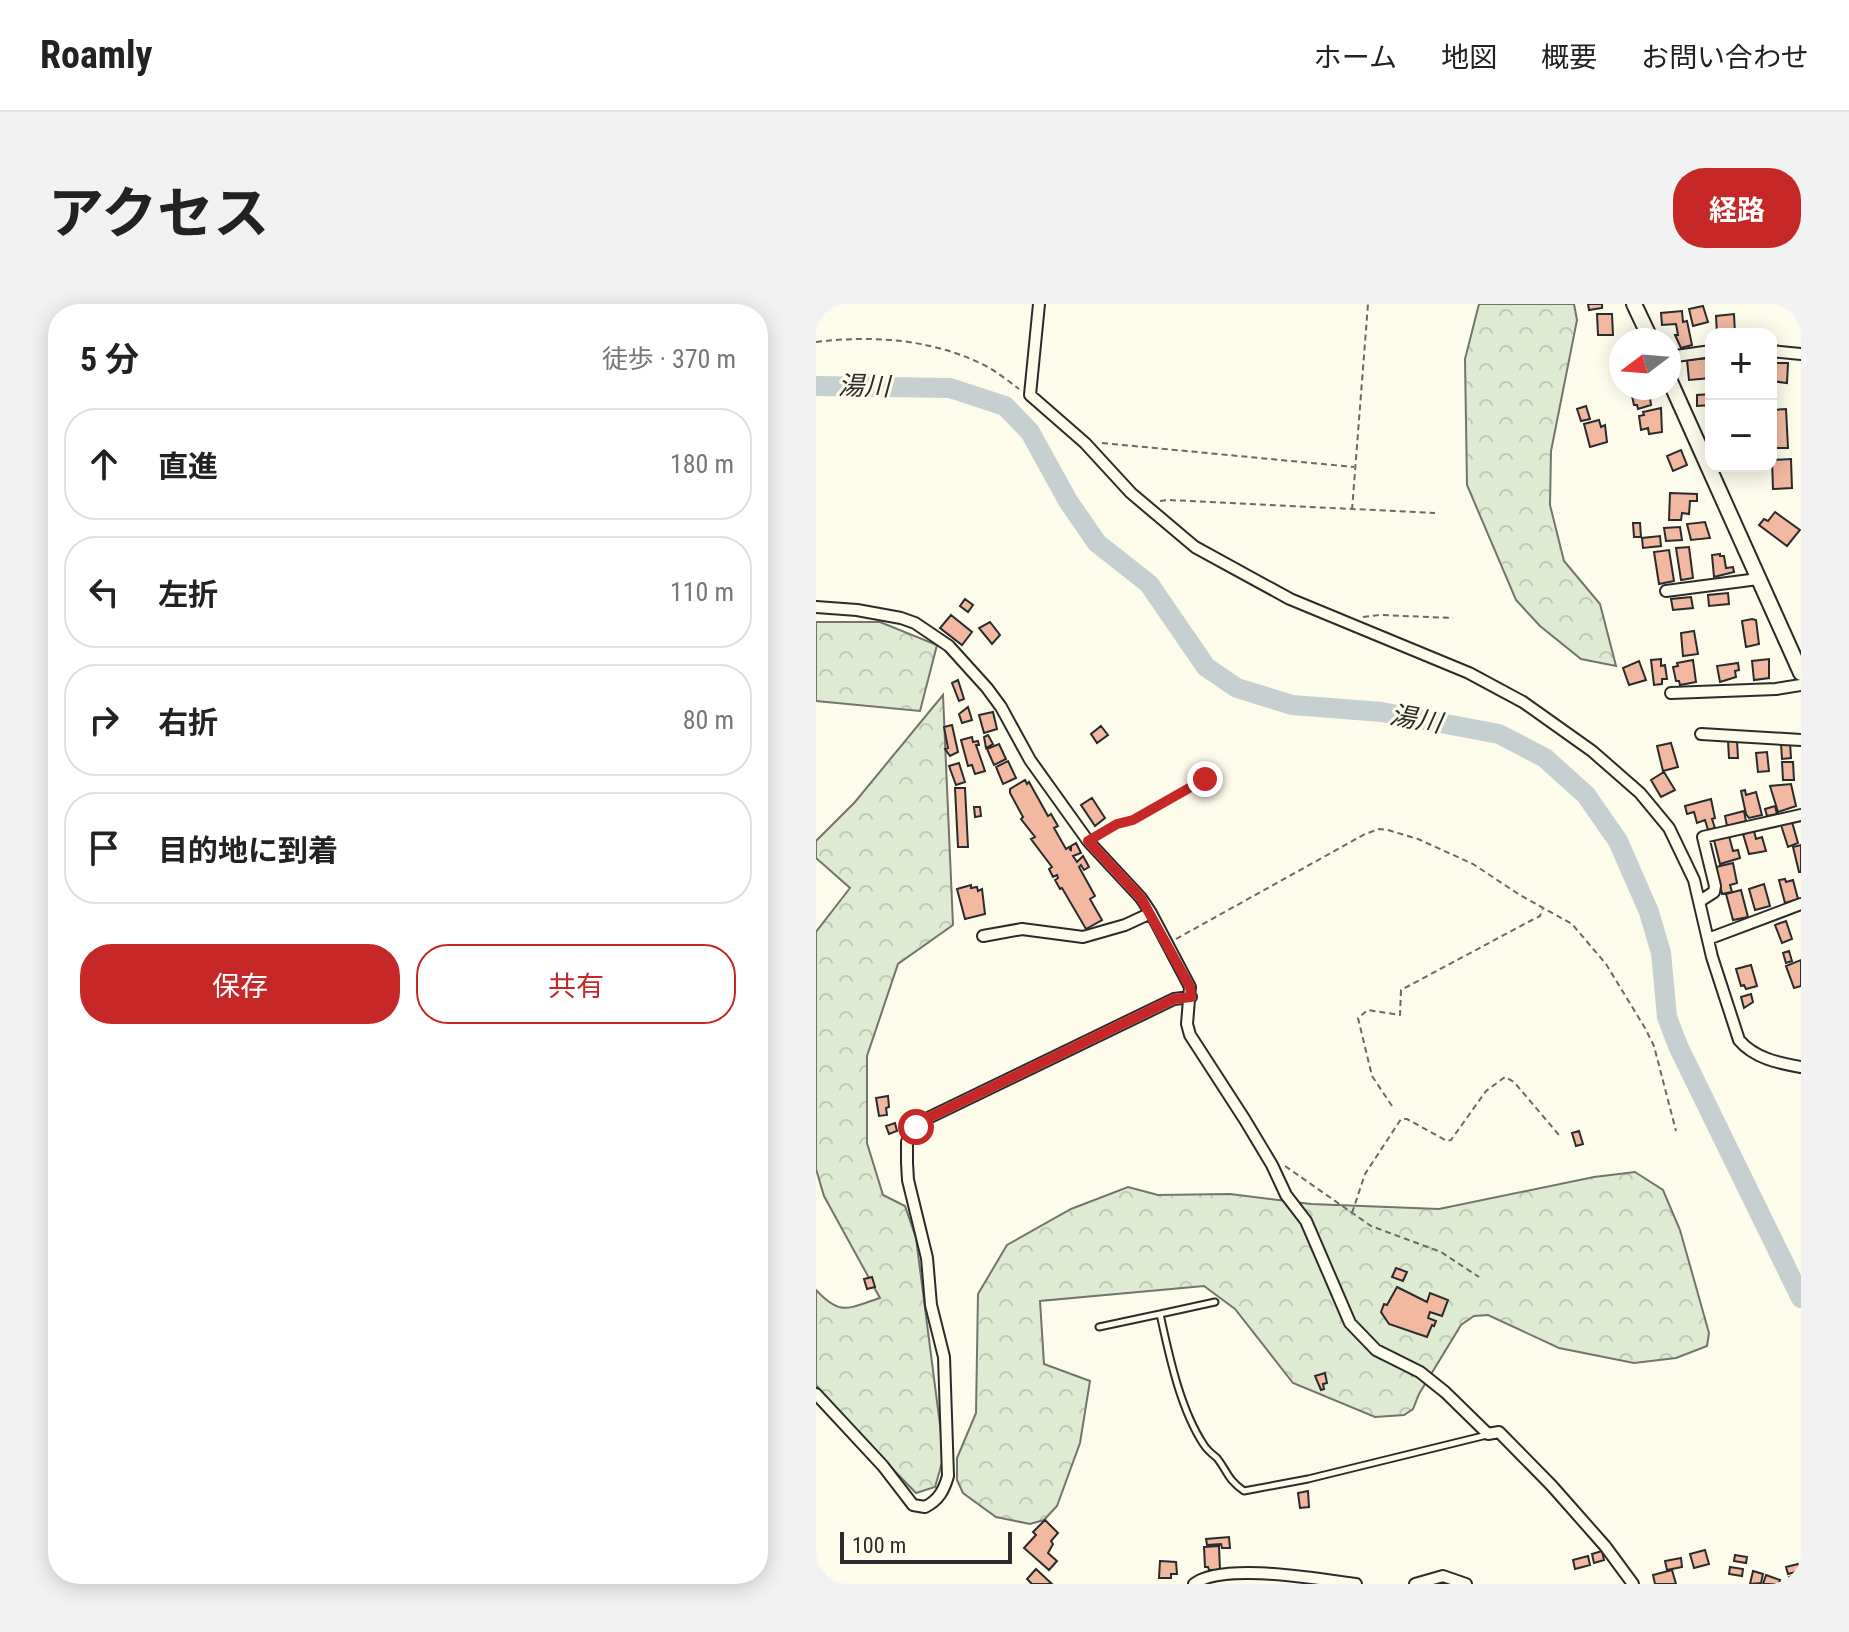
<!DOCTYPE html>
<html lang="ja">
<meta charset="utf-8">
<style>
:root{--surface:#fff;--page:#f2f2f2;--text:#222;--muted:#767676;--line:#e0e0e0;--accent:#c62828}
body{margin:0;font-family:"Roboto Condensed","Noto Sans JP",sans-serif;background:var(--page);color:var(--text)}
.controls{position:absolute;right:24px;top:24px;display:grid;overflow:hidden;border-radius:16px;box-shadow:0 4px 20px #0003}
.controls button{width:72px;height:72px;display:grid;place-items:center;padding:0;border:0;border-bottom:2px solid var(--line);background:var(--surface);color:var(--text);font:40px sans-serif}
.compass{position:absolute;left:793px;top:24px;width:72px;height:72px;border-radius:50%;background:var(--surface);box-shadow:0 4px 20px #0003;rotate:254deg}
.scale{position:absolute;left:24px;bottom:20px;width:172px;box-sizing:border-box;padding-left:8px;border:4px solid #2b2b2b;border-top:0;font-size:22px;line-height:28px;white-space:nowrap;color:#2b2b2b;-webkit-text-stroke:6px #fdfbea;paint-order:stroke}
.stop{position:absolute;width:24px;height:24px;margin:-18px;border:6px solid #c62828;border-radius:50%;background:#fff}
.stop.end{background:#c62828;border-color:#fff;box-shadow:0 2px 8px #0008}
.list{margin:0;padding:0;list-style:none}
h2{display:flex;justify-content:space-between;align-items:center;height:104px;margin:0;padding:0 32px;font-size:34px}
h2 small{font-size:26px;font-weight:400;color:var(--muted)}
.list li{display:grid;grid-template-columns:52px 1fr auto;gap:24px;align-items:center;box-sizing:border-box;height:112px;margin:0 16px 16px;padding:0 16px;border:2px solid var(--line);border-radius:32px}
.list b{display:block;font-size:30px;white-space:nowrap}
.list em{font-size:26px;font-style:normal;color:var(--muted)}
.actions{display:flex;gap:16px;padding:24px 32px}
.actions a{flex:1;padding:18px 0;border:2px solid var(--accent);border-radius:32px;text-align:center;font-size:28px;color:var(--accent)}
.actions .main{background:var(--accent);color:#fff}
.icon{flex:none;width:44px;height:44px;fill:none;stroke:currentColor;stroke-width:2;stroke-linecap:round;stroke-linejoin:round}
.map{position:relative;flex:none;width:985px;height:1280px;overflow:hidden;border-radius:32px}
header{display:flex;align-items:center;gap:48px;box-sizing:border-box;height:112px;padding:0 40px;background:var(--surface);border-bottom:2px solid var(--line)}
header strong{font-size:38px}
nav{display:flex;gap:44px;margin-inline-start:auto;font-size:28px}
.intro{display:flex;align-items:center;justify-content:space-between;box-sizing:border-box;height:192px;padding:0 48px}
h1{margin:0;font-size:56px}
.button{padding:20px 36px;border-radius:32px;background:var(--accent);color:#fff;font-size:28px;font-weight:700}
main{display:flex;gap:48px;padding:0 48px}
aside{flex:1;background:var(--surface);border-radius:32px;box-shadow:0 4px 20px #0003}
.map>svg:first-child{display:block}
</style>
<header>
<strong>Roamly</strong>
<nav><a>ホーム</a><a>地図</a><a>概要</a><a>お問い合わせ</a></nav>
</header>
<div class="intro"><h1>アクセス</h1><a class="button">経路</a></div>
<main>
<aside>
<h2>5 分<small>徒歩 · 370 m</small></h2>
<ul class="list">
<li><svg class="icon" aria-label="ahead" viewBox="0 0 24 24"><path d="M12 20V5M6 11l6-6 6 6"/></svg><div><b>直進</b></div><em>180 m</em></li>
<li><svg class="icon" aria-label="left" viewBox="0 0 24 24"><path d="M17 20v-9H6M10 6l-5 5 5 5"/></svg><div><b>左折</b></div><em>110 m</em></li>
<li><svg class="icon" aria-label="right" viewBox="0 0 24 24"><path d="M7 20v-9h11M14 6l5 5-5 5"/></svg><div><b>右折</b></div><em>80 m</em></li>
<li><svg class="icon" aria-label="arrive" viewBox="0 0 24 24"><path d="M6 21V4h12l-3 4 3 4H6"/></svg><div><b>目的地に到着</b></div></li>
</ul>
<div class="actions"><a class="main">保存</a><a>共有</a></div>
</aside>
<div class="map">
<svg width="985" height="1280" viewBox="0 0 985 1280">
<defs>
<pattern id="forest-crowns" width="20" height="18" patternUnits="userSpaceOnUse" patternTransform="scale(2)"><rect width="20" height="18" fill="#deebd1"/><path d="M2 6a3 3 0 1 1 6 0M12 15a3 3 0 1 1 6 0" fill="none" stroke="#bfcab4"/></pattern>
</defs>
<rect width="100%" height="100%" fill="#fdfbea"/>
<!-- forest -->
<path fill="url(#forest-crowns)" stroke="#74746e" stroke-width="2" d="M663 0H758L761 16 735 147 734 201 748 257 784 300 800 362 765 355 724 322 700 296 651 181 649 55Z
M0 318H64L121 341 104 407 0 397Z
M127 391 137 621 82 660 51 752V839L67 891 89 902 100 934 128 1152 119 1183 100 1189 26 1113 0 1081V986C25 1013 32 1004 64 994L8 892 0 865V628L34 584 0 554V537L39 498Z
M819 868 847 886 864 926 893 1029 891 1042 860 1054 818 1059 743 1044 672 1011 658 1012 645 1021 603 1090 597 1105 588 1111 559 1113 477 1079 419 1005 388 982 224 997 228 1060 274 1077 264 1139 241 1202 228 1216 214 1220 180 1213 147 1189 141 1176V1154L160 1109 162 990 191 941 255 905 312 883 342 891 414 890 495 900 623 905 778 873Z"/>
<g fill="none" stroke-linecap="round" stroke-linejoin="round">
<!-- river -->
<path stroke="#c7d0d0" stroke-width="20" d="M0 82 134 84 189 102 214 128 252 197 281 239 333 280 390 363 421 384 476 401 566 408 683 430 729 454 770 491 802 537 833 608 845 649 851 713 862 742 985 994"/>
</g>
<!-- building -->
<path fill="#f2b8a0" stroke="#2b2b2b" stroke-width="2" d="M772 0H786V4L773 6Z
M887 2 892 18 877 22 873 5Z
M866 7 867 18 871 17 876 41 865 44 859 31H862L860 20 846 21 845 9Z
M781 10H796L797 31H782Z
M918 10 919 30H901L900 12Z
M895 54V74L873 76 871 56Z
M805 56V75L798 64Z
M958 59H972L971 79 955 77Z
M829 84 830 87 833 86 835 101 822 105 821 101H818L816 92 820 90 819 87Z
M895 90V101L881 102V91Z
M770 102 774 115 765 117 761 105Z
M845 104 846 128 833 130 832 124 825 126 823 112 828 111 827 108Z
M970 105 972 144H955V106Z
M783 116 785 123 789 121 791 138 774 143 768 120Z
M865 146 871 161 857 167 851 152Z
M975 155 976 184 957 185 956 156Z
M854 189 881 190V197H874L873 210 866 209 865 216H853Z
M959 208 984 226 971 242 943 221 948 215 952 217Z
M889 218 894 234 875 236 871 220Z
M817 219H824L825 233H818Z
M864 223 866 236 850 237 848 224Z
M844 232 845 242 827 244 826 234Z
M873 243 877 274 865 276 860 244Z
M853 246 858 277 843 280 838 248Z
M904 250V252H908L910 264 917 263 918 268 898 273 896 251Z
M912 289 913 300 893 302 892 291Z
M875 293 877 304 857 306 855 295Z
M149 295 157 301 152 308 144 302Z
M135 311 156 328 146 341 124 324Z
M936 315 940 316 943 340 930 343 926 317Z
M174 318 184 331 176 340 163 324Z
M878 327 882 350 867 352 865 329Z
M845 355V362L849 361 851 375H846V380L838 381 835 356Z
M953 355V374L938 376 936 357Z
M877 356 880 378 864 381 863 377H860L857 363 862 362 861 359Z
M823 357 830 376 813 381 807 364Z
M922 359 923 366 919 367 920 373 904 378 901 362Z
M142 376 148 395 143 397 136 379Z
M152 403 156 416 146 419 143 410Z
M177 408 181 425 168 429 163 411Z
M136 421 142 448 134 452 129 445 132 444 128 423Z
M285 422 292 431 281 439 275 430Z
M172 431 177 440 170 444 168 433Z
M156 433 157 438 162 437 163 441H160L169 467 159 470 156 461 152 462 145 436Z
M921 436 922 454H913L912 437Z
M855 439 862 463 847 467 841 442Z
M974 439 975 454 966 455 965 440Z
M183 440 190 455 178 461 171 445Z
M951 448 953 467 942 468 940 449Z
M192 457 200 474 187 480 180 463Z
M966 458H977L978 476H967Z
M143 459 149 478 140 481 133 462Z
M848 468 859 486 845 493 835 476Z
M209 476 211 480 213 478 232 512 235 510 242 522 238 524 250 545 253 543 255 547V542L260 539 265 549 257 552 261 558 267 552 273 563 268 566 265 561 263 563 279 592 274 595 286 616 270 625 246 584 244 585 239 576 242 574 241 571 237 573 233 565 236 563 215 535 219 533 205 515 207 513 194 489V485Z
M975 480 980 502 962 508 954 482Z
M139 484H149L152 543H142Z
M929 486 930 491 940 488 946 511 933 514 930 510 925 487Z
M276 494 289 514 279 522 265 501Z
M895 495 899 514 896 515 899 524 892 526 889 516 881 519 878 508 871 510 869 502Z
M959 502 961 510 951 512 949 505Z
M158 503H164L165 512 159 513Z
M928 507 930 517 911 522 909 512Z
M976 518 982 539 972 543 965 521Z
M938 527 940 535 946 533 950 547 933 550 927 530Z
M913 532 917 547 922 546 924 554 904 560 898 536Z
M985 541V568H983L977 543Z
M917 559 921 579 914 581 916 588 906 590 900 563Z
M969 575 970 578 977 576 982 595 969 599 963 576Z
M948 580 954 602 939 606 933 585Z
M155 581V584L161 583 162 587 166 585 169 610 149 615 141 585Z
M925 586 932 613 917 616 910 590Z
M970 617 976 635 966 639 959 621Z
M973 647 976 657 970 659 967 649Z
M985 656V682L978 684 970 662Z
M935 661 941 682 930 685 928 681 925 682 920 665Z
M935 690 937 698 928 704 925 693Z
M72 792 73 803 70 804 71 811 63 812 60 794Z
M79 819 81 827 73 830 70 822Z
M763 827 767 840 760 842 756 829Z
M580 964 591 968 587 977 576 973Z
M56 973 59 983 51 985 48 975Z
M581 983 611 998 614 989 632 996 626 1012 614 1008 612 1014 620 1017 618 1022 616 1021 611 1033 573 1020 565 1008 568 1000 571 1001Z
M509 1069 511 1079 507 1080 508 1085 505 1086 499 1072Z
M492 1187 493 1203 484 1204 482 1189Z
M229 1216 242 1229 235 1237 237 1240 232 1249 241 1257 233 1266 208 1244 220 1231 217 1228Z
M413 1233 414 1244H406L405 1240 391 1241 390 1235Z
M403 1242 404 1266H393L392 1263H389L388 1243Z
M889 1246 893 1260 878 1264 874 1250Z
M786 1247 788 1256 778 1259 776 1250Z
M919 1251 931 1253 930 1259 918 1257Z
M772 1252 774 1261 759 1265 757 1256Z
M865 1254 866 1263 851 1266 849 1257Z
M344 1257 360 1258 361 1270H355V1274H343Z
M982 1260 984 1267 972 1270 970 1263Z
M914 1263 927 1265 926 1272 913 1270Z
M220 1265 236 1280H216L211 1275Z
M856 1266 860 1280H839L837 1271Z
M937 1267 947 1270 945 1279 934 1280Z
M984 1269 985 1280H975L973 1273Z
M8 1271 15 1280H3L0 1276Z
M950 1271 964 1276 963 1280H947Z"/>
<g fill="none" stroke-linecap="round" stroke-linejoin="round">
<defs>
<path id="service" d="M344 1010 399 998
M283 1023 344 1010C353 1051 364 1105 388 1141 391 1146 396 1150 401 1154 412 1168 411 1175 428 1187L492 1175 671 1131"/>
<path id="minor" d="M223 0 214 91 269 139 315 189 379 243 474 295 653 369 707 398 776 447 824 489 853 524 878 576 896 653 923 736C938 754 962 759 985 763
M955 47 985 50
M853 53 895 47
M850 287 942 275
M0 303 41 306 85 314 99 319 133 342 171 384 185 403 214 456 272 537 325 594 335 609 374 683 371 720 374 731 429 816 456 861 470 891 490 917 534 1019 560 1046 604 1068 629 1088 672 1130 683 1128 736 1182 789 1242 817 1280
M855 389 960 385 985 381
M885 430 985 436
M884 597 898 588 899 582 887 533 985 511
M167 632 206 625 267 633 309 621 335 609
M892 635 985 600
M0 1090 67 1162 97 1201 109 1203C123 1196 128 1186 132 1172L128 1053 115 1001 111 954 92 876 91 859V838L94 831 110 815 358 695 375 693
M378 1280C407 1258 502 1275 540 1280
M599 1280 627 1272 650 1280"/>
<path id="secondary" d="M818 0 835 36
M853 75 985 369"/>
</defs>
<!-- service casing -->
<use href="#service" stroke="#2b2b2b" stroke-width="9"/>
<!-- minor casing -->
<use href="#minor" stroke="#2b2b2b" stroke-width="14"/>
<!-- secondary casing -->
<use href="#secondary" stroke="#2b2b2b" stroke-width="18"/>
<!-- path -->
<path stroke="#6a6964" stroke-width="2" stroke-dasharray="6 4" stroke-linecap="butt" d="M0 38C57 31 114 35 166 60 179 66 191 76 203 85
M286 139 538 163
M344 197 352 196 619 209
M536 206 552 0
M547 313 564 311 637 314
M280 532 301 520 317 516 389 475
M360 635 549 530 563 525 572 526 602 535 657 560 704 591 756 620 790 660 829 724 838 742 860 827
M576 802 556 772 542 714 552 706 584 711 585 686 716 616 724 612 727 603
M469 862 555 922 625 948 663 973
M536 909 549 870 585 815H591L631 837 635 836 670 787 689 773 698 778 743 831"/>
<!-- service -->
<use href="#service" stroke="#fdfbea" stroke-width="5"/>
<!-- minor -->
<use href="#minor" stroke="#fdfbea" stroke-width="10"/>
<!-- secondary -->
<use href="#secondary" stroke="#fdfbea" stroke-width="14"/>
</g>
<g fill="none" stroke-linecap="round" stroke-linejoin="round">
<!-- route -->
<path stroke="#c62828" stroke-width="10" d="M100 823 110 815 358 695 375 693 374 683 325 594 272 537 301 520 317 516 389 475"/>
</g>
<g text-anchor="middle" stroke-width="6" stroke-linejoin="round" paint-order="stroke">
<!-- water labels -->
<g font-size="26" font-style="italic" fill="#2b2b2b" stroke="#fdfbea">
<text transform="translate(48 82) rotate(1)" y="9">湯川</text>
<text transform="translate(600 415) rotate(10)" y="9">湯川</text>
</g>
</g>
</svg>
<div class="controls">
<button>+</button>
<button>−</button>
</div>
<svg class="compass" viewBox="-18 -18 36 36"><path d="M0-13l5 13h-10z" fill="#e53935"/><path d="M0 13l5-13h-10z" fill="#767676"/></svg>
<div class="scale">100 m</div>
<div class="stop" style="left:100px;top:823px"></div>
<div class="stop end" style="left:389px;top:475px"></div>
</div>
</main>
